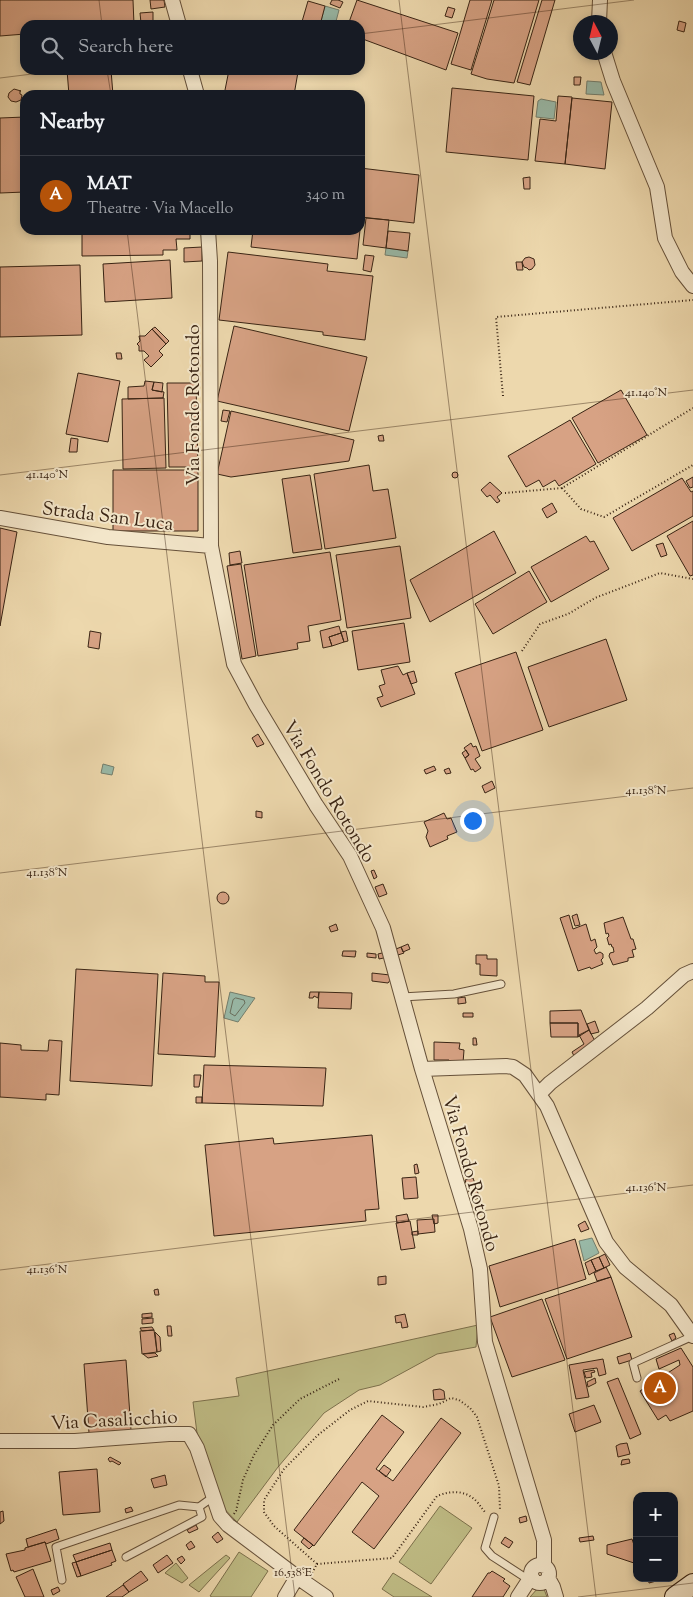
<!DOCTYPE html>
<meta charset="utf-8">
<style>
:root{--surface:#171b24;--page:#20242c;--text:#f1f3f6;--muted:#9ea1a6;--line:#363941;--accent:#b45309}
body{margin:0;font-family:"Sorts Mill Goudy",serif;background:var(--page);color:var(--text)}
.controls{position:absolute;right:15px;bottom:15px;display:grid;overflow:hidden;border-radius:10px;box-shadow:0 2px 8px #0003}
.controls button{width:45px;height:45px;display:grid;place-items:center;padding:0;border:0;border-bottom:1px solid var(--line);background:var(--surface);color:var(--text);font:25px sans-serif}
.compass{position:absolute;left:573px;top:15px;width:45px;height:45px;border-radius:50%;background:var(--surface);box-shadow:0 2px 8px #0003;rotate:353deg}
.you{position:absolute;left:472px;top:820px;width:18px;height:18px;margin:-12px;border:4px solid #fff;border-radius:50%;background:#1a73e8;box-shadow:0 0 0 8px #1a73e833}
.badge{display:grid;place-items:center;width:32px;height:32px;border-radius:50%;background:var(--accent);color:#fff;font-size:16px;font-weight:700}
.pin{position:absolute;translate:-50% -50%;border:2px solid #fff;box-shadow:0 1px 5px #0006}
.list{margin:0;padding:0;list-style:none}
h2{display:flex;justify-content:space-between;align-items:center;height:65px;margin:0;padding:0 20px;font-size:21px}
h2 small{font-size:16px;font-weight:400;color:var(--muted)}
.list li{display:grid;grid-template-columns:32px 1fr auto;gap:15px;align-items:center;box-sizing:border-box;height:80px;padding:0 20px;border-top:1px solid var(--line)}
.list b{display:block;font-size:19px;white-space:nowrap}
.list p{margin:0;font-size:16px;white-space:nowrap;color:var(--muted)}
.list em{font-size:16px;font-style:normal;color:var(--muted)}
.icon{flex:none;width:28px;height:28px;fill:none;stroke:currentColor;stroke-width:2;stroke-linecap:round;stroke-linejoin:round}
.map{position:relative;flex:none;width:693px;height:1597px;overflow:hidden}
.search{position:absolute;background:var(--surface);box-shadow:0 2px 8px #0003;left:20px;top:20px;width:345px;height:55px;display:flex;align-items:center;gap:12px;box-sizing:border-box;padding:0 18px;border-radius:15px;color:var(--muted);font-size:19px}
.panel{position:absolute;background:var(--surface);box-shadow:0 2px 8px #0003;left:20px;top:90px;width:345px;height:145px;border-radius:15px}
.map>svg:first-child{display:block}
</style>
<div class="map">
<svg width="693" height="1597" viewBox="0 0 693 1597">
<rect width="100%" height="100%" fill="#edd8ad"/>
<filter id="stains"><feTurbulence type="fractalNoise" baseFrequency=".004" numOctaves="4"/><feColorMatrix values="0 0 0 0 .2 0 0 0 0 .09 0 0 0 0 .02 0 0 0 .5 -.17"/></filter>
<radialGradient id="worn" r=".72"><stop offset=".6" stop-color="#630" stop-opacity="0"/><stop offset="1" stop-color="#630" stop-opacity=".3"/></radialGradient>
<!-- green -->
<path fill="#bfbc85" stroke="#7c704c" d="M478 1325 476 1347 437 1354 380 1385 359 1390 324 1413 278 1467 237 1522 213 1497 189 1434 197 1433 193 1402 239 1396 236 1378Z
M440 1506 472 1528 431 1584 399 1562Z
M239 1552 268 1571 251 1597H212L210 1596Z
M226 1555 230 1558 199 1592 189 1585Z
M176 1563 188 1578 182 1583 165 1573Z
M393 1573 432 1597H394L382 1589Z
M538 1588 544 1589 547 1597H530Z"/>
<!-- water -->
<path fill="#99baa9" stroke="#737e6d" d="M325 6 339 10 335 25H320Z
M587 81 601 82 604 95 586 94Z
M541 99 556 102 554 119 536 117 538 101Z
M386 248 408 251 407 258 385 255Z
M103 764 114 767 112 775 101 773Z
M230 992 255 998 238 1022 224 1018Z
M592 1238 599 1253 584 1261 579 1241Z"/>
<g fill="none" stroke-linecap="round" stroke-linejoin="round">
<!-- shore -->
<path stroke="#696f5e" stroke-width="1" d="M236 998 244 1000 245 1003 235 1016 230 1013 233 1000Z"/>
</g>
<!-- building -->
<path fill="#d7a284" stroke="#392414" d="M0 0H133L134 25H25V34L0 36Z
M150 0H164L165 7 151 9Z
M332 0H338L343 2 340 8 330 4Z
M357 0 458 33 446 70 360 38V25H348Z
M470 0H492L471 70 451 64Z
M494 0H539L514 83 487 79 471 74Z
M542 0H555L530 85 517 82Z
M308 1 325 6 320 25H301Z
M448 7 455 9 452 18 445 16Z
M153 12V22L141 23 140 13Z
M679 21 686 23 684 32 677 30Z
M67 70H111L113 95H69Z
M229 70H289L298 72 294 95H224Z
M574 77H581L580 85H574Z
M452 88 534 96 528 160 446 152Z
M14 89 21 91H20V94L22 95 21 100 16 102 11 101 8 97 9 93Z
M558 96 572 97 565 164 535 161 540 119 556 121Z
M572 98 612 102 605 169 565 164Z
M25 117V192L0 193V118Z
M360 168 419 175 414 223 361 217 360 230Z
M530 177V189H524L523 178Z
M366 218 389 220 386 248 363 245Z
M82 230H190V239H176L177 250H163V255L82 256Z
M253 230H360L357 259 251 247Z
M388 231 410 233 408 251 386 248Z
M202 247V261L184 262V248Z
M228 252 328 264 327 271 373 276 365 340 323 335V332L219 320Z
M365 255 374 256 371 272 363 270Z
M529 257 534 259 535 265 532 269 529 270 527 268 524 267 522 262 525 258Z
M170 260 172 298 105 302 103 264Z
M516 262H522L523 270H517Z
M80 265 82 335 0 337V267Z
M234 326 367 357 349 431 217 401Z
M155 327 169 341 166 344 152 329Z
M152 329 166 344 159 351 163 355 151 367 144 360 149 356 144 351H139V346L137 344 140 341 139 336H145Z
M116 353H121L122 359H117Z
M78 373 120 381 108 442 66 434Z
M145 381 154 382 152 390 164 392 163 398 128 399V387L144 386Z
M154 382 163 383 162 392 152 390Z
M167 383H196L198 467H169Z
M621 390 647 435 598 463 572 418Z
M163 398H164L166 468 123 469 122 399Z
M223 410 230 411 227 422 221 421Z
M231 411 354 440 349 461 231 477 217 474Z
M570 420 596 464 559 486 555 480 543 487 539 480 526 487 508 456Z
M383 435 384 441H379L378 436Z
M71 438 78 439 77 452H69Z
M369 465 373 491 388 489 396 538 325 549 314 474Z
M113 470H198V531H113Z
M452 475a3 3 0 1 1 6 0a3 3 0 1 1-6 0Z
M310 475 322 549 293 553 282 479Z
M693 477V487L690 488 686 481Z
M682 478 691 492 693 491V516L632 551 613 518Z
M490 482 502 493 497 497 500 501 497 503 490 495 487 497 481 490Z
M552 503 557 512 547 518 542 509Z
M693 521V575L690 576 667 536Z
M0 528 17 532 0 626Z
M494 531 516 573 430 622 410 580Z
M586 536 590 542 594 541 609 569 551 602 531 567Z
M663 543 667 555 661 557 656 545Z
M400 546 411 618 347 628 336 555Z
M240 551 242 563 230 565 229 553Z
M330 552 341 620 308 626 310 641 297 643 298 649 258 656 244 565Z
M241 564 256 656 242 659 227 566Z
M529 571 547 602 493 634 475 604Z
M404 623 410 662 358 670 352 631Z
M339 626 341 633 329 637 332 646 323 648 320 631Z
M90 631 101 633 99 649 88 647Z
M346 631 348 641 344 642 341 632Z
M341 633 344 642 332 646 329 637Z
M606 639 627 700 549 727 528 667Z
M516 652 543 730 482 751 455 673Z
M398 666 403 675 407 673 415 694 381 707 377 698 383 696 379 686 385 684 381 670Z
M414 671 417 682 411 684 407 673Z
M258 734 264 744 257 747 252 738Z
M471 743 473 747 476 746 480 756 475 759 481 768 475 772 473 769 471 770 465 758 469 755 464 748Z
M466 750 469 755 465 758 462 753Z
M434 766 436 770 426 774 424 770Z
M449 768 451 773 446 774 444 770Z
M492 781 495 788 485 793 482 786Z
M256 811 262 812V818L256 817Z
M444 813 447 819 451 818 457 832 447 836 448 839 430 847 426 837 428 831 424 822Z
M374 870 377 877 374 879 371 871Z
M383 884 387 894 379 897 375 887Z
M217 898a6 6 0 1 1 12 0a6 6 0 1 1-12 0Z
M577 914 580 925 575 926 572 916Z
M569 915 573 929 586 924 591 941 595 939 597 947 594 950 596 954 600 952 603 954V958L601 960 603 964 591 969 590 967 578 971 560 918Z
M623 917 631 939H633L636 949 632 950 634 957 628 958V961L613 965 609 956 610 953 614 952 613 947H612L611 944 609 945 607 938 609 936 608 933 606 934 604 923Z
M336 924 338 930 331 932 329 927Z
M408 944 410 949 403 952 401 947Z
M401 947 404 953 398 955 396 949Z
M343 951H356L355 957 342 956Z
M386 952 388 957 379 959 378 954Z
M367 953 376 954V958L367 957Z
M476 955H487V959H497V976L480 975V964H476Z
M76 969 158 974 152 1086 70 1081Z
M163 973 205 976V982H219L215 1057 158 1054Z
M372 973 390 975 391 979 388 983 372 981Z
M310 992H319L318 998 314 996 313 998H309Z
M319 992 352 993 351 1009 318 1008Z
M465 997 466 1003 458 1004V998Z
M581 1010 589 1030 578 1037V1023H550V1011Z
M463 1013H473V1017H463Z
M595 1021 599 1032 591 1034 587 1024Z
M550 1023H578V1037H551Z
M589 1030 595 1041 574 1056 572 1052 584 1044 579 1035Z
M473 1038H476L477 1045H473Z
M49 1040 62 1041 59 1095 46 1094V1100L0 1097V1043L21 1045V1050L48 1051Z
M434 1042 460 1043 459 1049 464 1050 463 1063H449V1060H434Z
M204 1065 326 1068 323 1106 202 1103Z
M194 1075H201L199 1087H194Z
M196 1097H202V1103H196Z
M372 1135 379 1209 365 1210 366 1221 214 1236 205 1145 273 1138 274 1144Z
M417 1164 419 1173 415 1174 414 1165Z
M416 1177 418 1198 404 1199 402 1178Z
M473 1178 477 1189 469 1192 465 1180Z
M477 1189 479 1198 472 1200 470 1192Z
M407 1214 409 1221 397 1223 396 1216Z
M432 1215H438V1223L434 1224Z
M434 1219 435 1232 418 1234 417 1220Z
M410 1221 415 1248 401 1250 396 1223Z
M585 1221 589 1229 581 1232 578 1225Z
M418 1231V1235H412V1232Z
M575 1239 586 1279 500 1307 489 1266Z
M605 1254 610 1265 604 1268 599 1257Z
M599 1257 604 1268 596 1271 591 1260Z
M591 1260 596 1271 589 1275 585 1263Z
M606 1267 611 1277 597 1281 594 1273Z
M386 1276V1284L378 1285V1277Z
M611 1277 632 1337 567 1359 545 1299Z
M158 1289 159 1295H155L154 1290Z
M542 1299 565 1360 512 1377 490 1317Z
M152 1313V1317L142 1318V1314Z
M405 1314 408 1327 402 1328 401 1322 396 1323 395 1316Z
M153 1318V1323L142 1324V1319Z
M167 1326H171L172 1336H168Z
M152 1327 154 1330 142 1331 140 1328Z
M154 1330 157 1352 142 1354 140 1331Z
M155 1332 160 1337 161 1351 157 1352Z
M674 1333 676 1338 672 1341 669 1335Z
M681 1348 693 1367V1411L670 1421 666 1415 658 1420 640 1391 680 1365 679 1360 659 1369 656 1359Z
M155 1353 158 1356 148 1358 143 1354Z
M630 1353 632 1360 619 1364 617 1357Z
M603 1359 606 1374 599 1376 597 1368 583 1370 589 1397 576 1399 569 1365Z
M126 1360 131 1430 89 1433 84 1364Z
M594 1370 595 1372 591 1373 592 1377 586 1378 584 1372Z
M595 1378 596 1383 588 1387 587 1382Z
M618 1378 641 1434 630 1439 607 1382Z
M440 1389 444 1391 445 1399 434 1400 433 1390Z
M594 1405 601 1422 575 1432 569 1414Z
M382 1415 404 1432 376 1469 393 1481 441 1418 461 1433 374 1549 352 1532 379 1496 362 1482 314 1546 294 1530Z
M627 1443 630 1454 618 1457 616 1446 620 1444Z
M110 1457 121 1463 119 1465 112 1461 110 1462 108 1459Z
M629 1459 630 1463 621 1465 622 1460Z
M384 1465 391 1470 386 1477 379 1471Z
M97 1469 100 1512 63 1515 59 1472Z
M165 1475 167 1485 154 1488 151 1479Z
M131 1507 133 1511 126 1513 125 1509Z
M3 1511 4 1521 0 1524V1512Z
M526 1516 527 1521 520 1523 519 1518Z
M196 1525 198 1529 189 1533 187 1530Z
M56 1529 59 1539 46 1544 45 1542 28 1547 26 1539Z
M218 1532 223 1539 217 1543 212 1537Z
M593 1536 594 1540 580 1542 579 1538Z
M505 1537 513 1542 509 1548 501 1543Z
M304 1538 313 1545 309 1549 301 1542Z
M632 1539 637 1554V1564L607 1554V1545Z
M191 1541 195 1547 189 1550 186 1545Z
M45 1542 51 1561 14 1572 13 1570 11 1571 6 1554 25 1550V1548Z
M110 1543 112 1550 76 1562 73 1555Z
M112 1550 116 1561 111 1563 112 1565 81 1576 76 1562Z
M167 1555 173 1563 158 1573 153 1565Z
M182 1556 185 1560 181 1564 177 1559Z
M76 1562 81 1576 77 1577 72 1563Z
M33 1569 44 1597H25L16 1577Z
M141 1571 148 1580 129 1592 123 1584Z
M492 1571 505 1579 503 1581 510 1586 503 1597H472L488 1573H490Z
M648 1578H659L660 1580 649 1583Z
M123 1585 129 1592 122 1597H106Z
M58 1587 60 1591 53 1595 51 1590Z"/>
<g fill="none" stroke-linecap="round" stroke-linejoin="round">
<defs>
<path id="service" d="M402 997 454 994 501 984
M637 1378 633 1363 693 1336
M494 1517 485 1548 492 1556 529 1580
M126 1557 202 1517 199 1507
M62 1580 56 1547 179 1505 199 1507 213 1497"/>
<path id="minor" d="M172 0 179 25
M599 22 600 0
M604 52 613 81 657 187 665 238 682 272 693 286
M190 70 197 95
M208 230 210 261 211 546 234 664 256 705 316 805 350 856 383 928 422 1069 471 1229 480 1269 485 1342 544 1540V1566
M0 518 108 537 211 546
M422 1069 506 1066 513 1067 525 1075 547 1106 606 1242 625 1267 671 1305 693 1336
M539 1094 550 1083 647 1008 684 975 693 971
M0 1441H75L169 1434H189L197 1448 220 1516 228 1525 297 1577 326 1597
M531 1574a9 9 0 1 1 18 0a9 9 0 1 1-18 0Z
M548 1578 553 1587 556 1597
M285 1597 297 1577
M518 1597 529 1580 533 1579"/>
<path id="secondary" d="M675 1597 693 1584"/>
</defs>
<!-- service casing -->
<use href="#service" stroke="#66513a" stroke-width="9"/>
<!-- minor casing -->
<use href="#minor" stroke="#66513a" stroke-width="16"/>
<!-- secondary casing -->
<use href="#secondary" stroke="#392414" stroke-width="22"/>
<!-- path -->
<path stroke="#392414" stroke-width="2" stroke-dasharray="1 2.5" stroke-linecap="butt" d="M503 396 496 317 693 300
M562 488 581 509 604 517 693 465
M505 493 562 488 693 408
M522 651 540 624 568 614 595 598 660 573 693 579
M234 1514 236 1511 243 1480 254 1455 273 1425 300 1399 341 1378
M317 1564 392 1558 437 1496C452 1490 467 1490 478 1503 481 1507 483 1510 486 1513
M312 1573 317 1564 274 1526 264 1512V1500L284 1469 318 1435 350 1410 368 1401 423 1407 439 1404 451 1398 459 1400 470 1408 477 1417 499 1486 500 1510"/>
<!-- service -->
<use href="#service" stroke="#f3e6ca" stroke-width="7"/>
<!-- minor -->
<use href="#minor" stroke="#f3e6ca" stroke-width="14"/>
<!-- secondary -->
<use href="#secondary" stroke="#f3e6ca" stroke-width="20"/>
</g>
<!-- ticks -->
<path fill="none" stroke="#392414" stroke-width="1" stroke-opacity="0.45" d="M99 0 102 25M399 0 596 1597M360 34 634 0M107 70 111 95M0 78 64 70M127 230 295 1597M0 475 693 390M0 873 693 788M0 1270 693 1185M578 1597 693 1583"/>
<g text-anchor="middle" stroke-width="4" stroke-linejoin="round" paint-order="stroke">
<!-- street labels -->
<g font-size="19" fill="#392414" stroke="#f3e6ca">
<text transform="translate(192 405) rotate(-90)" y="7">Via Fondo Rotondo</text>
<text transform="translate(108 515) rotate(7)" y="7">Strada San Luca</text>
<text transform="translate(330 791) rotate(59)" y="7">Via Fondo Rotondo</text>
<text transform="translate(472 1173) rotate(74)" y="7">Via Fondo Rotondo</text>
<text transform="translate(114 1419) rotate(-3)" y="7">Via Casalicchio</text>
</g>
</g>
<g font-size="12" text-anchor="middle" fill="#392414" stroke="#f3e6ca" stroke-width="4" stroke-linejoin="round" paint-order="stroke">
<text x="646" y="396">41.140°N</text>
<text x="47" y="478">41.140°N</text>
<text x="646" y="794">41.138°N</text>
<text x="47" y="876">41.138°N</text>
<text x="646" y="1191">41.136°N</text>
<text x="47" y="1273">41.136°N</text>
<text x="293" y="1576">16.538°E</text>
</g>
<rect width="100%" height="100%" filter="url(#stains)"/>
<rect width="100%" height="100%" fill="url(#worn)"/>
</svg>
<div class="controls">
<button>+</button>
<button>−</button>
</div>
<svg class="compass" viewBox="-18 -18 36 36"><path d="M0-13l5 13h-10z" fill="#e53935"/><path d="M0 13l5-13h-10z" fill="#9ea1a6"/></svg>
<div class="you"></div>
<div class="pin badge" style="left:660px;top:1388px">A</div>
<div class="search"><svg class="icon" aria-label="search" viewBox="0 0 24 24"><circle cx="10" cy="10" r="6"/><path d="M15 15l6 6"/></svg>Search here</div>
<section class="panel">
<h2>Nearby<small></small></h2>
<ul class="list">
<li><span class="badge">A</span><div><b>MAT</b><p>Theatre · Via Macello</p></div><em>340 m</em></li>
</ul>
</section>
</div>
